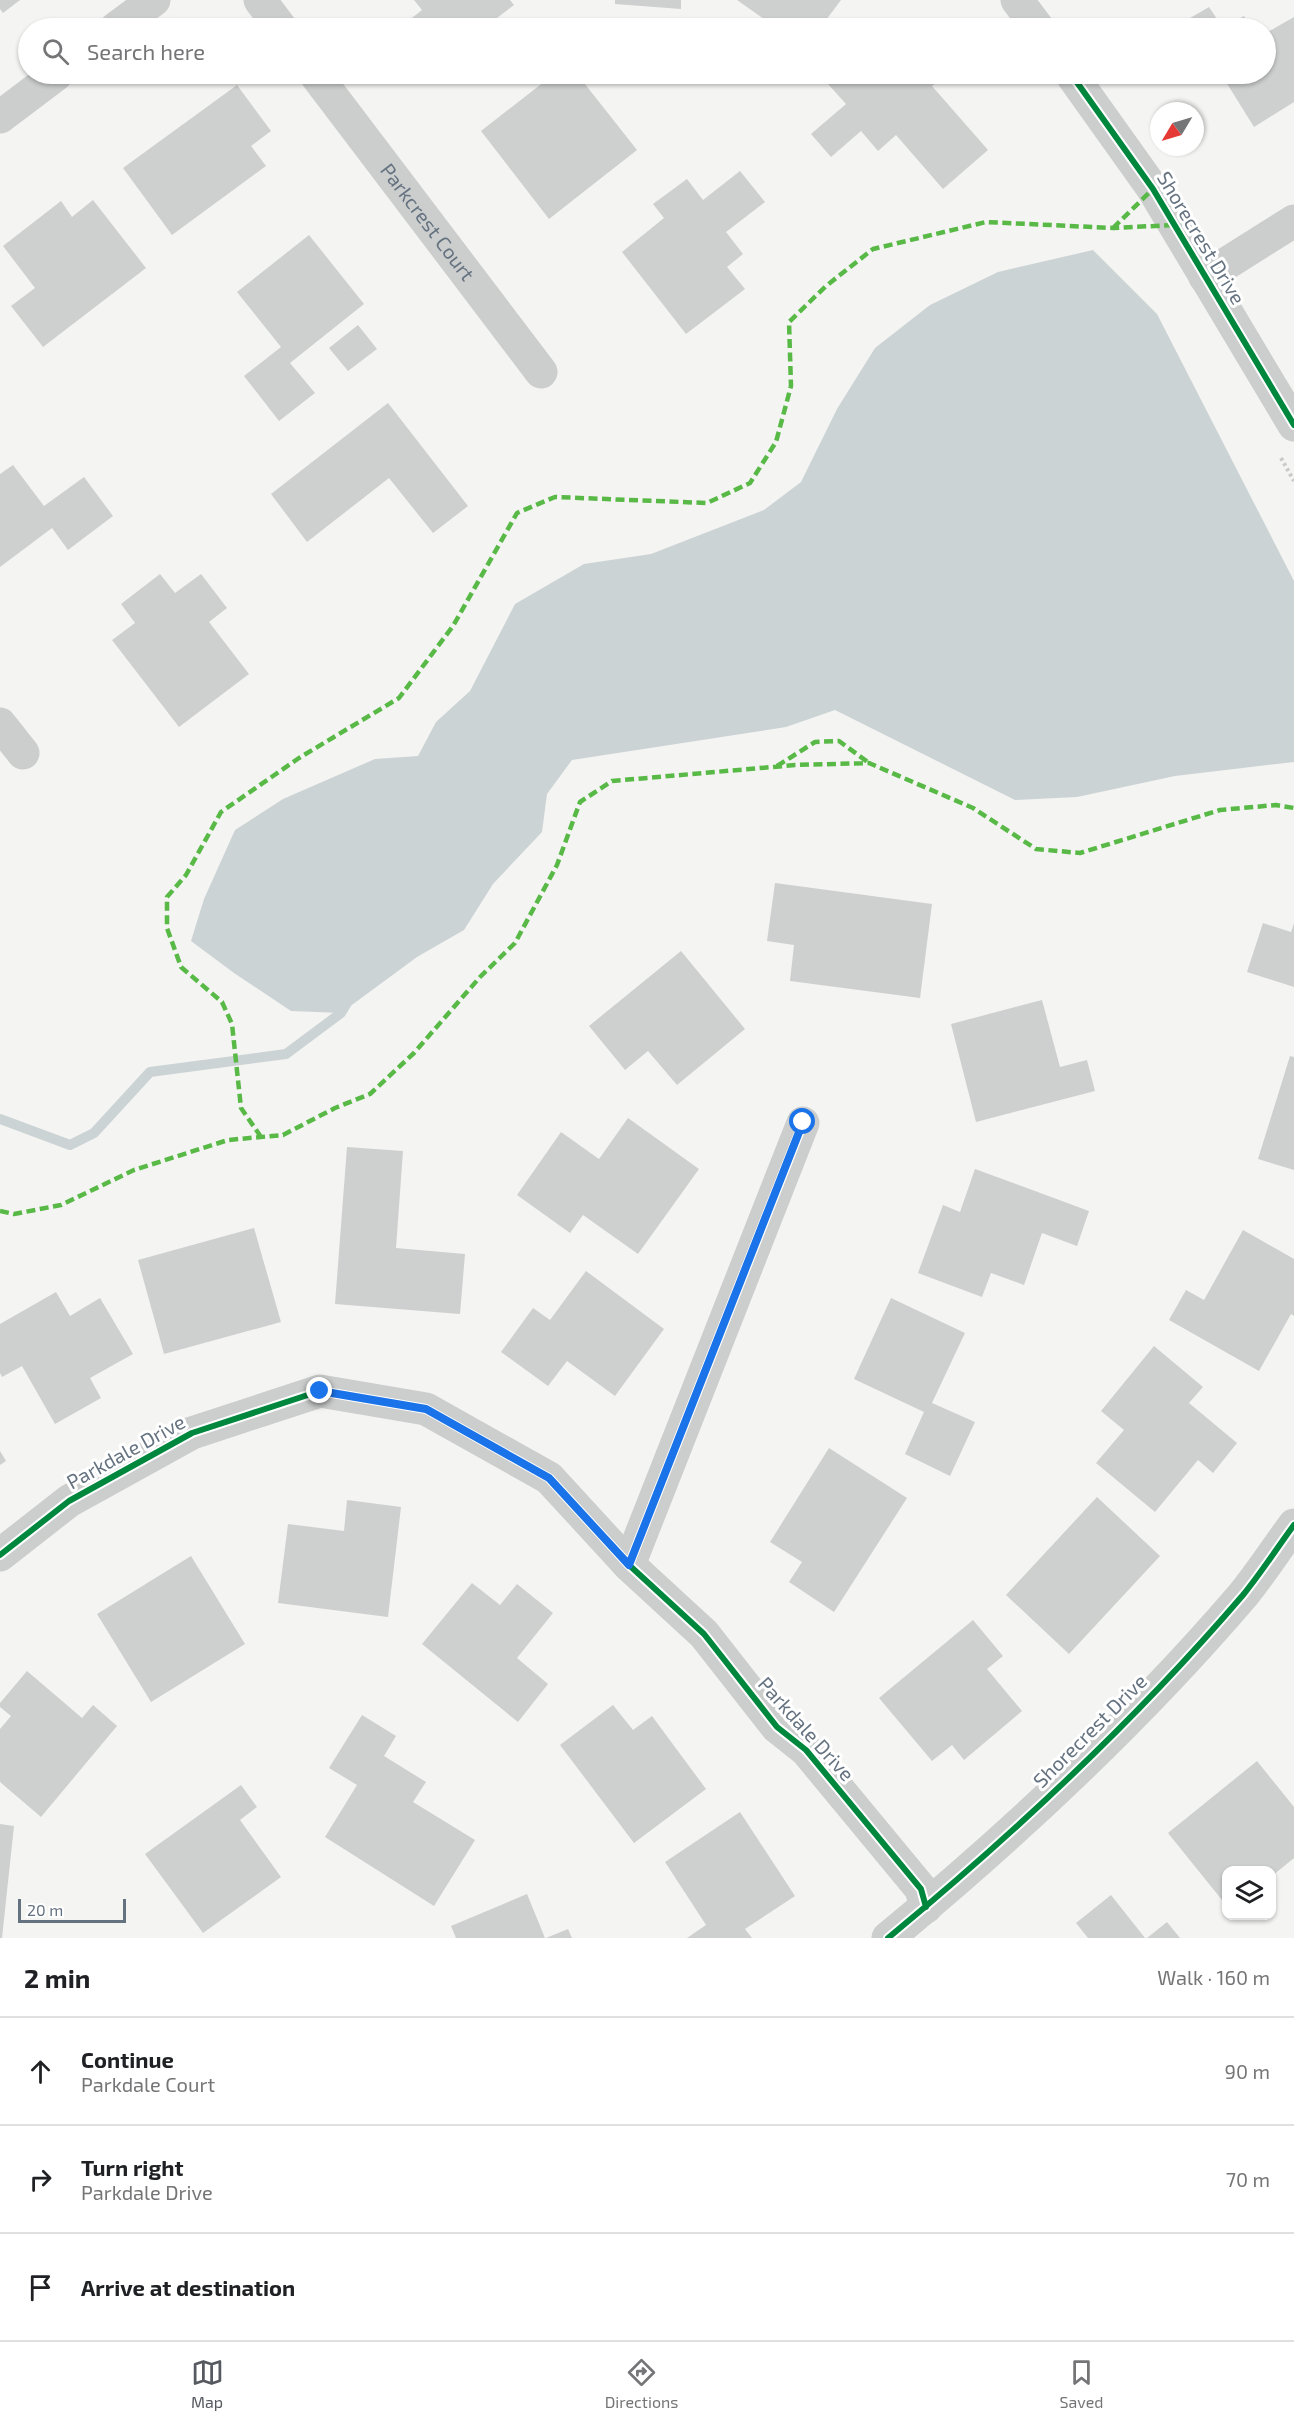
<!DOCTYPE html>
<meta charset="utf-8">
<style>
:root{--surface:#fff;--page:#f6f6f6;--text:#202124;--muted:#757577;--line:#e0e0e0;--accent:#565a60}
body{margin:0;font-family:"Exo 2",sans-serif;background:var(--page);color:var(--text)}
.controls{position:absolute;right:18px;bottom:18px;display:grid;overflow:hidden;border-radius:12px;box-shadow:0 2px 4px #0004}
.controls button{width:54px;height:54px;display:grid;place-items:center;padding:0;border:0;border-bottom:2px solid var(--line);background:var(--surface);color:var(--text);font:30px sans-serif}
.compass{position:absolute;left:1150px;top:102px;width:54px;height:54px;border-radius:50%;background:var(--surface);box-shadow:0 2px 4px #0004;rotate:232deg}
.scale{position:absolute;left:18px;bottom:15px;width:108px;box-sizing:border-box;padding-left:6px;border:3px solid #657381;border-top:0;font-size:16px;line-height:21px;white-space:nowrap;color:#657381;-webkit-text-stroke:4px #fff;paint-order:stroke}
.stop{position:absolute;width:18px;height:18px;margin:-14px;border:4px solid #1a73e8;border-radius:50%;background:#fff}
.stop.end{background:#1a73e8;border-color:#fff;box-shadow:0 2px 6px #0008}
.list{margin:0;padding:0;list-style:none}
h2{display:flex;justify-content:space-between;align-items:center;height:78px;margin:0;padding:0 24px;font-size:26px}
h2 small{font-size:20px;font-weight:400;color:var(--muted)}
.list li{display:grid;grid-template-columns:39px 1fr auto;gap:18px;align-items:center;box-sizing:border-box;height:108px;padding:0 24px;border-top:2px solid var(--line)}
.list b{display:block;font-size:22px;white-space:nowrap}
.list p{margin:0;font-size:20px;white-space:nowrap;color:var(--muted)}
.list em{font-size:20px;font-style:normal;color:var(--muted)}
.icon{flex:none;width:33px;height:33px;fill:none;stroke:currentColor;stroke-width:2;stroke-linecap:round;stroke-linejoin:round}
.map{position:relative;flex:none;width:1294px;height:1938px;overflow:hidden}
.search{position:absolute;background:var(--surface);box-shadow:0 2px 4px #0004;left:18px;right:18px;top:18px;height:66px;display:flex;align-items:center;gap:15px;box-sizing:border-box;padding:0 21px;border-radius:33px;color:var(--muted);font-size:22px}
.sheet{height:402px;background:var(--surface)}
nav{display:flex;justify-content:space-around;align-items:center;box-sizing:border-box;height:84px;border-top:2px solid var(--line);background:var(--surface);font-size:16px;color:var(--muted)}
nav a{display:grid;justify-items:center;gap:3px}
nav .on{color:var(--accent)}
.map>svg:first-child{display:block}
</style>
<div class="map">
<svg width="1294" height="1938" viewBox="0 0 1294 1938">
<rect width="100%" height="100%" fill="#f4f4f2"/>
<!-- water -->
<path fill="#ccd3d5" d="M1093 250 1157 314 1294 581V762L1175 776 1077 797 1015 800 835 710 786 727 572 760 547 794 542 832 493 884 464 930 417 957 341 1013 291 1011 234 973 191 941 204 899 235 830 283 799 375 759 418 756 436 722 470 691 515 604 584 564 651 554 764 510 801 482 837 409 875 348 930 305 998 272Z"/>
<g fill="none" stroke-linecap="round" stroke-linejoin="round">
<!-- stream -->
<path stroke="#ccd3d5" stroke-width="10" d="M0 1119 70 1145 94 1133 150 1072 286 1054 341 1013 347 1003"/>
</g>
<!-- building -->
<path fill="#cecfcf" d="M0 0H20L3 13 0 9Z
M414 0H510L514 5 484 28H405L403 25 422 10Z
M615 0H681V9L615 4Z
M737 0H841L820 28H777Z
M1209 7 1223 28 1244 16 1251 28H1173Z
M1294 17V102L1254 127 1221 74H1266V33Z
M554 74H577L637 150 549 219 481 131Z
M840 74H869L874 79 881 74H947L932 86 988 150 943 189 896 135 878 151 861 131 831 157 811 134 846 104 828 84Z
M237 85 271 131 251 146 266 166 172 235 123 168Z
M740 171 765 202 726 232 743 254 727 267 745 289 686 334 622 252 664 218 653 204 687 179 703 200Z
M93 200 146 268 43 347 11 306 35 288 3 246 61 201 72 217Z
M309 235 364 304 290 363 315 393 279 421 244 376 281 347 237 292Z
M358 325 377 349 348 371 329 348Z
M388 403 468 506 433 533 389 478 307 542 271 494Z
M13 465 44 506 84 477 113 516 68 550 52 528 0 567V474Z
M160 574 175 593 201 574 227 608 209 622 249 674 179 727 112 640 135 623 121 604Z
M775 883 932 904 920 998 790 981 794 945 767 941Z
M1263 923 1291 932 1294 923V987L1247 972Z
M681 951 745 1029 677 1085 648 1051 625 1070 589 1026Z
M1042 1000 1060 1067 1087 1060 1095 1091 976 1122 951 1024Z
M1290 1056 1294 1057V1170L1258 1159Z
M628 1118 699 1169 638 1254 583 1215 570 1233 517 1195 561 1132 599 1159Z
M347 1147 403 1151 396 1248 465 1254 460 1314 335 1304Z
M975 1169 1089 1211 1077 1246 1042 1233 1024 1285 991 1273 982 1297 918 1273 943 1205 960 1212Z
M254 1228 281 1322 164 1354 138 1260Z
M1243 1230 1294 1259V1316L1291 1314 1259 1371 1169 1320 1186 1290 1204 1300Z
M586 1271 664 1329 615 1396 567 1361 548 1386 501 1352 533 1308 550 1320Z
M56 1292 70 1316 100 1298 133 1354 90 1378 101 1398 55 1424 22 1366 2 1377 0 1373V1324Z
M891 1298 965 1333 932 1403 975 1422 950 1476 905 1454 924 1412 854 1379Z
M1154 1346 1203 1387 1189 1403 1237 1443 1213 1473 1198 1460 1155 1512 1096 1463 1124 1430 1101 1411Z
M829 1448 907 1498 834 1612 789 1582 802 1562 770 1542Z
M0 1451 6 1461 0 1465Z
M1097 1497 1160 1556 1069 1654 1006 1595Z
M347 1500 401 1507 388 1617 278 1603 288 1524 344 1531Z
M191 1556 245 1644 151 1702 97 1614Z
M472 1583 500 1605 517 1584 553 1613 517 1658 548 1684 518 1722 422 1644Z
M973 1620 1003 1656 987 1669 1022 1711 964 1760 952 1745 932 1761 879 1698Z
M27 1671 82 1718 93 1705 117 1726 41 1817 0 1782V1729L11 1716 0 1707V1703Z
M613 1705 633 1730 652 1716 706 1789 634 1843 560 1745Z
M362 1715 396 1736 384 1756 426 1782 413 1802 475 1840 434 1906 325 1837 357 1785 329 1768Z
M1257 1761 1294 1807V1858L1272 1876V1870H1226V1905L1168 1833Z
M241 1785 257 1807 240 1820 281 1877 203 1933 145 1854Z
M740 1812 795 1896 745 1929 752 1938H687L706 1925 665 1862Z
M0 1824 14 1826 2 1938H0Z
M527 1894 545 1938H456L451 1926Z
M1111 1895 1145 1938H1088L1076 1923Z
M1167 1922 1180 1938H1147Z
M568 1929 572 1938H546Z"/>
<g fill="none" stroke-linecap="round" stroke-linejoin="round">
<!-- path -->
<path stroke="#cacaca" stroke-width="4" stroke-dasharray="3 3" stroke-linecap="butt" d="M1281 458 1294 481"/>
<!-- minor -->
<g stroke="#cccdcd" stroke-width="33">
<path d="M260 0 281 28"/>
<path d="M1017 0 1038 28"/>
<path d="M116 28 154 0"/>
<path id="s1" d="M315 74 541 372"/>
<path d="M1071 74 1153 189 1294 425"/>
<path d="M0 117 57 74"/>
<path d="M1205 277 1294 221"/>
<path d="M0 724 23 753"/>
<path d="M0 1555 69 1501 192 1433 320 1391 426 1409 549 1478 629 1565 704 1634 777 1727 806 1750 921 1889 926 1907"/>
<path d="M629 1565 803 1123"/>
<path d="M888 1938C1015 1833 1136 1720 1243 1595 1261 1573 1277 1548 1294 1525"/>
</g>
<!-- quiet -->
<path stroke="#58b947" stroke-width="4.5" stroke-dasharray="9 4.5" stroke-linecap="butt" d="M1113 228 1153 189
M777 766 815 742 839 741 869 763
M261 1137 241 1108 232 1024 222 1002 181 967 167 928V897L186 875 221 812 299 758 399 698 453 626 517 513 555 497 707 503 750 483 776 442 791 386 789 322 826 286 873 249 986 222 1113 228 1174 225
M0 1211 14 1214 61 1205 134 1170 228 1140 283 1135 335 1108 370 1094 414 1053 480 977 515 943 557 865 580 802 612 781 795 765 869 763 973 808 1036 849 1080 853 1220 810 1276 805 1294 808"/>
<defs>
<path id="cycleway" d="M1071 74 1153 189 1294 425
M0 1555 69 1501 192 1433 320 1391 426 1409 549 1478 629 1565 704 1634 777 1727 806 1750 921 1889 926 1907
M629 1565 803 1123
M888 1938C1015 1833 1136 1720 1243 1595 1261 1573 1277 1548 1294 1525"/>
</defs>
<!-- cycleway casing -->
<use href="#cycleway" stroke="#fff" stroke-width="10"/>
<!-- cycleway -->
<use href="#cycleway" stroke="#00873e" stroke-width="6"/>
</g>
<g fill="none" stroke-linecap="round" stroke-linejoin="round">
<!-- route -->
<path stroke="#1a73e8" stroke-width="8" d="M320 1391 426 1409 549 1478 629 1565 803 1122"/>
</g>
<g text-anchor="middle" stroke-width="6" stroke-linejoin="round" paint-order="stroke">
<!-- street labels -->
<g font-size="20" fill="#657381" stroke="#fff">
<text dy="7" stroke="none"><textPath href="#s1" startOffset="186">Parkcrest Court</textPath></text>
<text transform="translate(1201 238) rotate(59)" y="7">Shorecrest Drive</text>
<text transform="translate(126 1452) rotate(-29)" y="7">Parkdale Drive</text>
<text transform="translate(806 1729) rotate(48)" y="7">Parkdale Drive</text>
<text transform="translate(1090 1731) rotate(-45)" y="7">Shorecrest Drive</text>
</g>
</g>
</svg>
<div class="controls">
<button><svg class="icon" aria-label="layers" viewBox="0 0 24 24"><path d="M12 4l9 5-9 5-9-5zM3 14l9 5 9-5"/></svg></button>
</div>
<svg class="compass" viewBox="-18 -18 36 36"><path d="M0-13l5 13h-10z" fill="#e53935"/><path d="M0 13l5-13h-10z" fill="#757577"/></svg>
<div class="scale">20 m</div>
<div class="stop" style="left:803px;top:1122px"></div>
<div class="stop end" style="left:320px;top:1391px"></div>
<div class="search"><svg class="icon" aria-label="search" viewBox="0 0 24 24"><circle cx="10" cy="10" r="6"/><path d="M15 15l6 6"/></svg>Search here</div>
</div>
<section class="sheet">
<h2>2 min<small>Walk · 160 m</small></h2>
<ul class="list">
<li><svg class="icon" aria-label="ahead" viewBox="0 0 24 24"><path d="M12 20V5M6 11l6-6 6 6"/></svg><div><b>Continue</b><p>Parkdale Court</p></div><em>90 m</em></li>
<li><svg class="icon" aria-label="right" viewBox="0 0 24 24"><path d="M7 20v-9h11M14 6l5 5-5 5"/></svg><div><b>Turn right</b><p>Parkdale Drive</p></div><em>70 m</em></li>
<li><svg class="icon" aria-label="arrive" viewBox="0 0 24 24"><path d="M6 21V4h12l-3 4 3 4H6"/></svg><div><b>Arrive at destination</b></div></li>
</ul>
</section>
<nav>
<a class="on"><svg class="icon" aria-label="map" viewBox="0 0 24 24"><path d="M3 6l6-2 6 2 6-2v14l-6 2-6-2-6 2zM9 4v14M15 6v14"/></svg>Map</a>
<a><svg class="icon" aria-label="directions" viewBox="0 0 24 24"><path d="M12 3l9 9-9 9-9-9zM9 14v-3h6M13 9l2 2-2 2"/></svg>Directions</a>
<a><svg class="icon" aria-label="saved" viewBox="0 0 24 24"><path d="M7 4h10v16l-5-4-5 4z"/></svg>Saved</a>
</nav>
